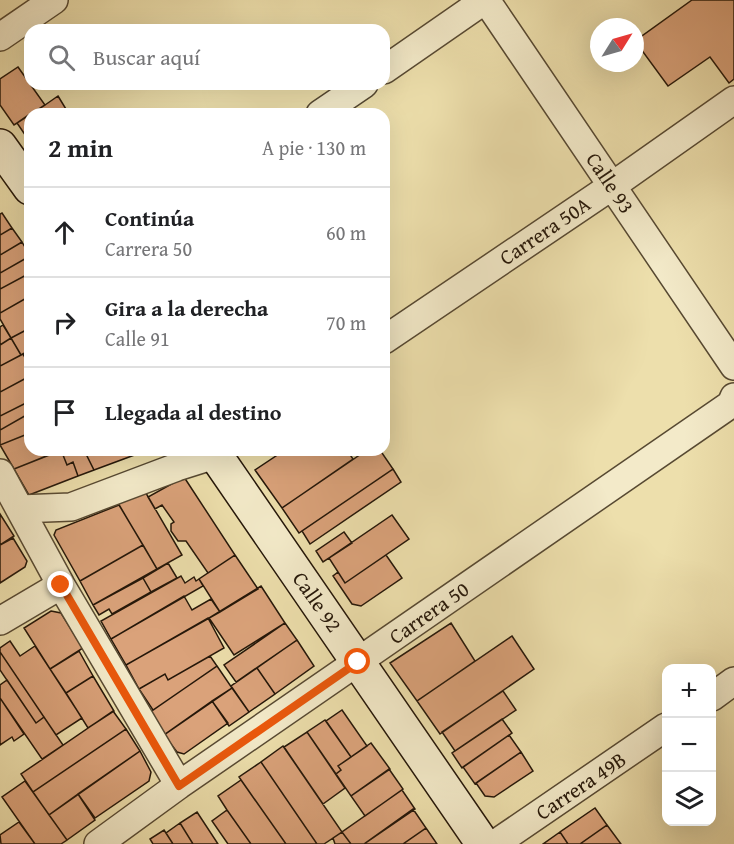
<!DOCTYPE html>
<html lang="es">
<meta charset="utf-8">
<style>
:root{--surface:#fff;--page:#f2f2f2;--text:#202124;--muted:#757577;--line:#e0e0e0}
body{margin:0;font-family:"Gentium Book Plus",serif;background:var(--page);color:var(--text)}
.controls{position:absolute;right:18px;bottom:18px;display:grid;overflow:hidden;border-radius:12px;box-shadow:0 6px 24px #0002}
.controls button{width:54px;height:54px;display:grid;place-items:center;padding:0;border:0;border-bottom:2px solid var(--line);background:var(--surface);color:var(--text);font:30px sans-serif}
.compass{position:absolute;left:590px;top:18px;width:54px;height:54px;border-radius:50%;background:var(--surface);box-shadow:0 6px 24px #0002;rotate:53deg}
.stop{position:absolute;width:18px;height:18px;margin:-14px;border:4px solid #ea580c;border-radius:50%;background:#fff}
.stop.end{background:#ea580c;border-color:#fff;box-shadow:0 2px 6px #0008}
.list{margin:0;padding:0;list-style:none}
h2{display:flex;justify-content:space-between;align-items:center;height:78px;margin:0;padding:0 24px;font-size:26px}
h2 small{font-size:20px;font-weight:400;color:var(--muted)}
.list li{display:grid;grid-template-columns:39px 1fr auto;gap:18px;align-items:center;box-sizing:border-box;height:90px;padding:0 24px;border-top:2px solid var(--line)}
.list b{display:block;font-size:22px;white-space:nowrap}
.list p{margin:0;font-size:20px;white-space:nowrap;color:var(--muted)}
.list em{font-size:20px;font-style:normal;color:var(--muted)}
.icon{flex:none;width:33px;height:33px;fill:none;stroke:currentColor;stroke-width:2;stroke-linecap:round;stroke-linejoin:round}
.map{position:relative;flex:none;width:734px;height:844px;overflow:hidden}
.search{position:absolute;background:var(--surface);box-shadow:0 6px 24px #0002;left:24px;top:24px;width:366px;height:66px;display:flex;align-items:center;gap:15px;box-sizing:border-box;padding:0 21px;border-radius:18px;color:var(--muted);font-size:22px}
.panel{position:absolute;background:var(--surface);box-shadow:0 6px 24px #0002;left:24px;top:108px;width:366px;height:348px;border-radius:18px}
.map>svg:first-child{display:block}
</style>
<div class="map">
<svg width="734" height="844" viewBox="0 0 734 844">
<rect width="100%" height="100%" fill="#eddfac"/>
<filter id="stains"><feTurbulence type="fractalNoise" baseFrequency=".00333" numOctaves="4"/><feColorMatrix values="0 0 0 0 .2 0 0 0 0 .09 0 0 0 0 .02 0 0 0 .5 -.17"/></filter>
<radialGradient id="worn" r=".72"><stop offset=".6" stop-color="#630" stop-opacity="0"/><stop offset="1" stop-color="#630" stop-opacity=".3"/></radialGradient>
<!-- building -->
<path fill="#daa27a" stroke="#251709" stroke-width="1.5" d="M692 0H734V79L729 83 710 57 668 86 635 41Z
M18 67 45 105 14 125 0 105V79Z
M58 96 69 114H31L45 105Z
M30 114V142L17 123Z
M2 213 12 228 0 235V214Z
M12 228 22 242 0 255V235Z
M22 242 30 256 0 273V255Z
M30 256V273L0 289V273Z
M30 273V296L0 313V289Z
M30 296V328L11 338 0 319V313Z
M3 325 11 338 0 345V327Z
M30 328V350L21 355 11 338Z
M11 338 21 355 0 366V345Z
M23 354 30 366V376L0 392V366Z
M30 376V401L0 416V392Z
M30 401V413L0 430V416Z
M30 413V433L0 445V430Z
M30 433V450H62L14 469 0 445Z
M61 450H84L94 470 78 476 73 462 67 465Z
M61 450 67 465 73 462 78 476 29 495 14 469Z
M84 450H148L94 470Z
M285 450H347L353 459 282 508 255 470Z
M367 450H380L393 469 299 533 282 508Z
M393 469 401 482 310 544 302 531Z
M184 477 235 555 208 573 186 541H178L171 531V524L174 522 162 505 155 509 148 497Z
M143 488 182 555 157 569 118 503Z
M119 505 143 545 80 581 54 535 56 530Z
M0 514 14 536 0 545Z
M392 515 409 539 345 583 329 558Z
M344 532 352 543 323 562 316 551Z
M13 538 27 561 25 567 0 583V545Z
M143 545 157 569 93 605 80 581Z
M235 555 258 589 220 612 199 579Z
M386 555 402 578 361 606 352 604 333 576 338 572 345 583Z
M168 563 177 578 151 592 143 578Z
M181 576 185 583 194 577 196 581 199 579 203 586 111 639 101 621Z
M143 578 151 592 112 614 109 609 99 615 93 605Z
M261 586 285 623 234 655 209 618Z
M184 596 192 610 211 599 220 612 126 665 111 639Z
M51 611 61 613 83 648 50 669 24 628Z
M208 618 224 648 168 680 165 674 139 689 126 665Z
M285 623 297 640 236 682 224 665Z
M451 623 475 661 417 701 390 663Z
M512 636 534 669 440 734 417 701Z
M297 640 314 666 275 694 257 668Z
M10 641 20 656 35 646 82 718 56 735 0 652V648Z
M79 651 93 676 66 693 50 669Z
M0 652 44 717 36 723 0 670Z
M210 656 217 666 153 710 139 689 165 674 168 680Z
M217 666 232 688 164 735 149 713Z
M257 668 275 694 249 712 231 686Z
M93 676 114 711 88 728 66 693Z
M7 680 36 723 44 717 63 745 42 759 0 698V685Z
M232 688 249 712 229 726 212 701Z
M503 691 516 710 455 751 442 732Z
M0 698 24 734 14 741 12 737 0 745Z
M212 701 228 723 184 754 177 752 164 735Z
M342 710 367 746 351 757 326 721Z
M113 711 126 729 33 792 21 774Z
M502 719 512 733 462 768 452 753Z
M325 720 351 757 338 766 341 770 336 774 307 732Z
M126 729 140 751 49 815 33 792Z
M307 732 345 788 323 804 284 747Z
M509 735 521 752 475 784 463 767Z
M371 743 390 769 351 796 336 774 341 770 338 766Z
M283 746 342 832 324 844H317L261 762Z
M140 751 151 772 149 781 95 818 78 794Z
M521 752 533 771 494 797 485 796 476 783Z
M261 762 317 844H286L239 777Z
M389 769 403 789 365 816 351 796Z
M241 780 286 844H251L227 810 218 796Z
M25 781 67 840 61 844H35L2 797Z
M402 790 415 809 364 844H351L342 832Z
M78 794 95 820 67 840 49 815Z
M595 808 607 825 580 844H568L560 832Z
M413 809 426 828 403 844H364Z
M227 810 251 844H228L212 821Z
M197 812 218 844H193L180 823Z
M19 822 35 844H1L0 835Z
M180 823 193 844H173L166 833Z
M607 825 621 844H580Z
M426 828 437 844H403Z
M164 830 173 844H153L150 839Z
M342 832 351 844H335L333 838Z
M560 832 568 844H543Z"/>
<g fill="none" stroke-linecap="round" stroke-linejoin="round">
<defs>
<path id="street" d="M486 0 734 366
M0 37 54 0
M384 70 485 0
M320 114 364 84
M384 340 612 186 734 100
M0 473 61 585 179 785
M20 509 71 507 177 467 215 455 222 450
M0 621 61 585
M712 697 734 681
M98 844 179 785 731 404 734 397
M495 844 666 727"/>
<path id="secondary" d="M0 146 30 188
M212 450 483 844"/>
</defs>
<!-- street casing -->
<use href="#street" stroke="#574932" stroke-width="30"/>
<!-- secondary casing -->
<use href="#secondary" stroke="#251709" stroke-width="36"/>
<!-- street -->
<use href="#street" stroke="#f3eac9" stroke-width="27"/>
<!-- secondary -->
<use href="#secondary" stroke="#f3eac9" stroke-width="33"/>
</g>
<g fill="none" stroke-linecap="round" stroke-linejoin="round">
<!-- route -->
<path stroke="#ea580c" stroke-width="8" d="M61 585 179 786 358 662"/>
</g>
<g text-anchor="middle" stroke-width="4.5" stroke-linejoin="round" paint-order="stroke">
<!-- street labels -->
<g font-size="21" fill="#251709" stroke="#f3eac9">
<text transform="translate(610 183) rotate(56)" y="7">Calle 93</text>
<text transform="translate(545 231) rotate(-34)" y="7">Carrera 50A</text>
<text transform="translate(317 602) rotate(55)" y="7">Calle 92</text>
<text transform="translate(429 613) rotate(-35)" y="7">Carrera 50</text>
<text transform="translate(581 786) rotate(-34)" y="7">Carrera 49B</text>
</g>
</g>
<rect width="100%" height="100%" filter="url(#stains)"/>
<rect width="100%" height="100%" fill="url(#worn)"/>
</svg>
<div class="controls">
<button>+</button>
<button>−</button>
<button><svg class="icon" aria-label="layers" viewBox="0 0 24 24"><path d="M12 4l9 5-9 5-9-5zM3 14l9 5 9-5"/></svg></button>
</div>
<svg class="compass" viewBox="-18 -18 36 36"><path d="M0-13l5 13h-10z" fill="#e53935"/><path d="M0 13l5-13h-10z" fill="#757577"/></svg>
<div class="stop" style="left:358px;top:662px"></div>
<div class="stop end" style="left:61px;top:585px"></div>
<div class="search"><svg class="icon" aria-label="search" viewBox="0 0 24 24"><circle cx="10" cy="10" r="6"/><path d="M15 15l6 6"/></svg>Buscar aquí</div>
<section class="panel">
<h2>2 min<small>A pie · 130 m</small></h2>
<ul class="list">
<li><svg class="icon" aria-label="ahead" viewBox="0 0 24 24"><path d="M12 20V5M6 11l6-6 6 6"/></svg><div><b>Continúa</b><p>Carrera 50</p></div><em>60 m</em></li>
<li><svg class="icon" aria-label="right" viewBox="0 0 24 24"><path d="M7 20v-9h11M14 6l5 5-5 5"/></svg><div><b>Gira a la derecha</b><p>Calle 91</p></div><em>70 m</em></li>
<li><svg class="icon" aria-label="arrive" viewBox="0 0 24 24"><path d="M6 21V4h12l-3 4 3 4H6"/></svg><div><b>Llegada al destino</b></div></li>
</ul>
</section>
</div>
